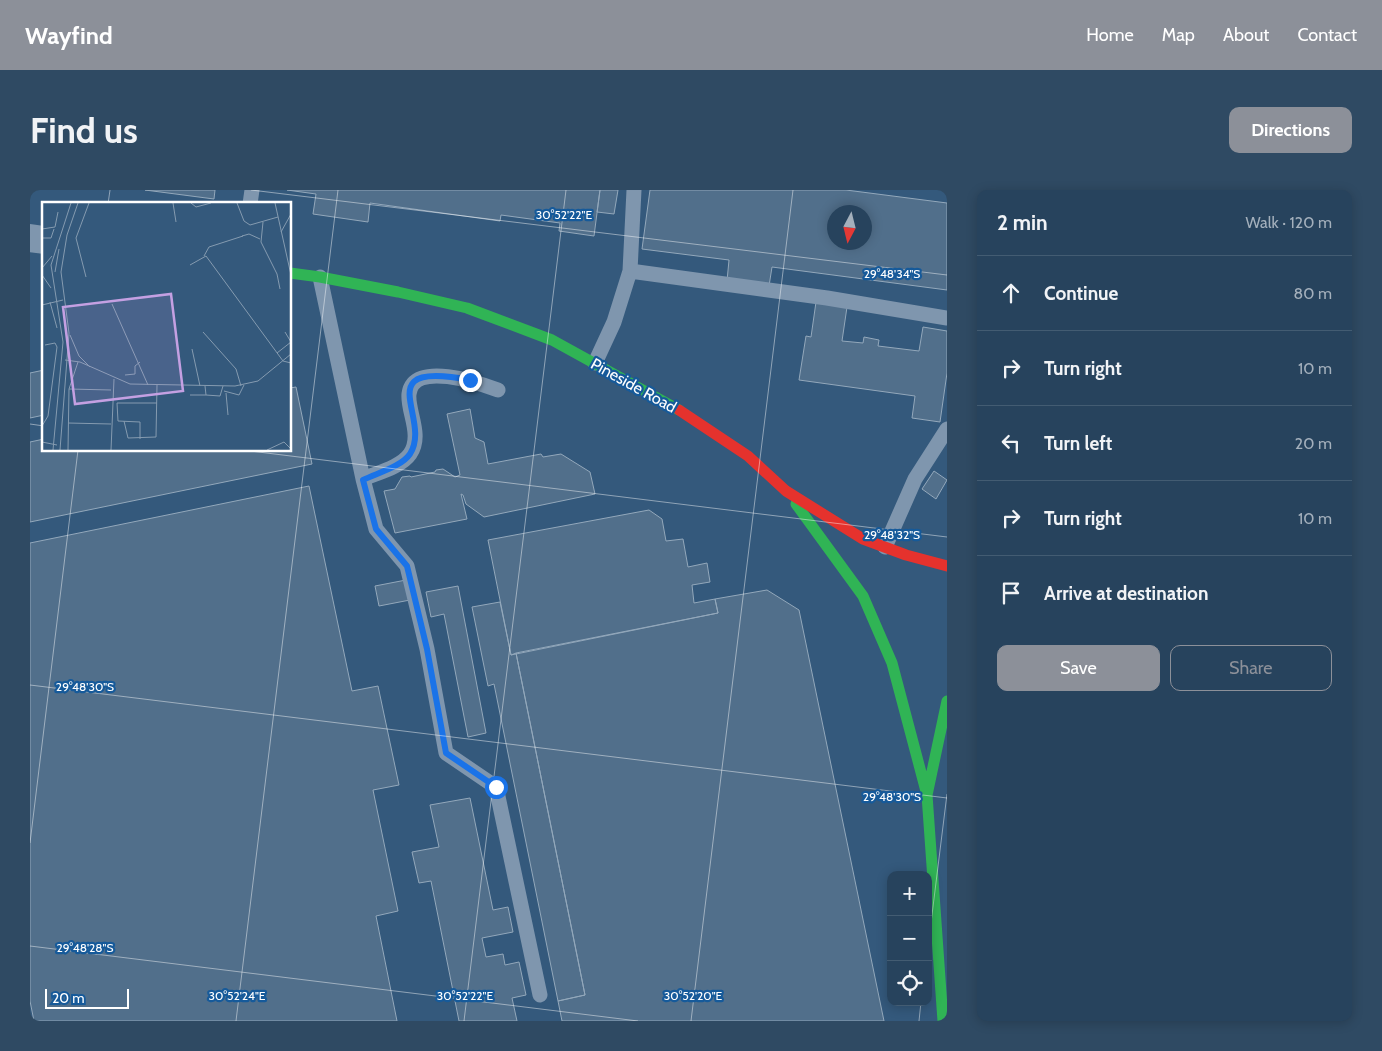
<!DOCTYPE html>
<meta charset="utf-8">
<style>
:root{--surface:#27435d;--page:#2f4a63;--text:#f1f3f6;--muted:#a4b0bc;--line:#435c72;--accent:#8c9099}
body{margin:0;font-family:Cabin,sans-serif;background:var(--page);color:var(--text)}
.controls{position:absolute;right:15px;bottom:15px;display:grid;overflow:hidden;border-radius:10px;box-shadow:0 2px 12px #0003}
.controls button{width:45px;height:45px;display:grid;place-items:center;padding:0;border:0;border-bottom:1px solid var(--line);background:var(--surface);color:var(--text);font:25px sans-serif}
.compass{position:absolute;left:797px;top:15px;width:45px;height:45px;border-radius:50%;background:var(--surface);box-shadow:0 2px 12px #0003;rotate:187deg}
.scale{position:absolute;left:15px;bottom:12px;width:84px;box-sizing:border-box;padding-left:5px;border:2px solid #fff;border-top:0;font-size:14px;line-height:18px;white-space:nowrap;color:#fff;-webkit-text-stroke:4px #165a9a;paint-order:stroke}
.stop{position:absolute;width:15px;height:15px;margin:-11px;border:4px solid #1a73e8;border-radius:50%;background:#fff}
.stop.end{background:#1a73e8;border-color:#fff;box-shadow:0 1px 5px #0008}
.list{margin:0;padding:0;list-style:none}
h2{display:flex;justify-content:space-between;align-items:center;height:65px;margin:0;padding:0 20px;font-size:21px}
h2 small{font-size:16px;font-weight:400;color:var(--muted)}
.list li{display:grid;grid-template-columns:32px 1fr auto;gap:15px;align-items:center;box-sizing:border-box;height:75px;padding:0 20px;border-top:1px solid var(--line)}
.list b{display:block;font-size:19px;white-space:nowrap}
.list em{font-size:16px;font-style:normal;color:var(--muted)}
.actions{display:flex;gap:10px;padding:15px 20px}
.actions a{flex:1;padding:11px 0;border:1px solid var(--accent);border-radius:10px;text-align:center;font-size:18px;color:var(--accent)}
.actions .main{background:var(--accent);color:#fff}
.icon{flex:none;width:28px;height:28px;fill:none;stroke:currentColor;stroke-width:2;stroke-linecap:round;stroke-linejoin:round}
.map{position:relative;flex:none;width:917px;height:831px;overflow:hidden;border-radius:10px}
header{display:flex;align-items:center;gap:30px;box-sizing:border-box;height:70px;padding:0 25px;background:var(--accent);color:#fff}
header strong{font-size:24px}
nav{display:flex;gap:28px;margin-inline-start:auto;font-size:18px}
.intro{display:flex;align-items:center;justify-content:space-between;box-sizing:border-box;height:120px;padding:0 30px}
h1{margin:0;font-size:35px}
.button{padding:12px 22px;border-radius:10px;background:var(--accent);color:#fff;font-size:18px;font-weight:700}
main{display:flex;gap:30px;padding:0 30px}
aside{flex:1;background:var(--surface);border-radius:10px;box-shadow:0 2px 12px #0003}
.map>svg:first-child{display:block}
</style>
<header>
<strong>Wayfind</strong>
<nav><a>Home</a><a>Map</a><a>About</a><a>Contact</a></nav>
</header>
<div class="intro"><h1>Find us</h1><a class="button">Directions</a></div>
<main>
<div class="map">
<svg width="917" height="831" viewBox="0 0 917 831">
<rect width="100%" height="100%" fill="#34597c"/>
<!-- building -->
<path fill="#516f8b" stroke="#93a8bb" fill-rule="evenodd" d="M115 0H185L184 9Z
M257 0H570L564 46 529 41 530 33 471 25 470 31 340 13 338 32 283 24 286 4Z
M570 0H588L584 24 567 22Z
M620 0H816L917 13V100L742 77 739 96 697 91 699 70 612 59ZM804 22H834V52H804Z
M786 112 817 117 812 151 833 153 834 147 849 150 848 156 889 161 893 137 917 141V183L910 232 882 228 885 206 769 190 776 146 781 147Z
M14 180V225L0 228V183Z
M266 197 282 274 0 332V252L14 249V260H260V198Z
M440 219 445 248 454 252 458 274 511 264 513 267 531 264 560 282 565 304 454 327 436 314 433 305 431 304 437 329 365 343 354 301 365 299 372 287 380 286 381 287 405 282 406 280 413 279 425 287 430 285 417 224Z
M904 281 917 290 906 309 892 299Z
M279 296 322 501 348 496 369 595 343 600 368 721 346 726 367 831H4L0 811V353Z
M619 320 632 329 636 351 653 349 658 377 677 373 680 392 662 395 664 413 685 409 688 423 481 465 458 350Z
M376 390 380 410 349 416 345 396Z
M428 396 456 543 438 547 414 424 401 427 396 402Z
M737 400 769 420 854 831H532L528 811 555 805 486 463 688 423 685 409Z
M470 412 481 465 486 463 555 805 528 811 464 494 458 496 442 417Z
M440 608 463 720 478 717 483 742 452 748 456 767 473 764 475 775 489 772 496 805 482 808 487 831H429L401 691 389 693 382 662 409 657 400 615Z"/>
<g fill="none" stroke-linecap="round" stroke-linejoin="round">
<!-- lane -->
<path stroke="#7f96ae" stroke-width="15" d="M220 14 222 0
M600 81 797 108 917 128
M290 87 333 289 346 339 377 376 397 459 416 563 466 597 510 805
M565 173 584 132 600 81 604 0
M333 289C347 283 371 277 380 264 393 245 377 221 379 204 383 170 449 193 468 200
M855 357 885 289 917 239"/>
<!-- street -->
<path stroke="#7f96ae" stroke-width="28" d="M0 48 14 50"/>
<!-- fast -->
<path stroke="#30b455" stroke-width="11" d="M260 83 290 87 368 102 437 118 522 150 649 220
M766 314 833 406 862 473 897 605
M913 831 897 605 917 511"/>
<!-- jam -->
<path stroke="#e5322d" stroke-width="11" d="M649 220 718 266 756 301 833 349 876 365 917 376"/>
</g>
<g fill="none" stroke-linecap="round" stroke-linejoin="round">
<!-- route -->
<path stroke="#1a73e8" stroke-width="6" d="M440 190C336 170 403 228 380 264 371 277 347 283 333 290L346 339 377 376 397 459 416 563 466 597"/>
</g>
<!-- ticks -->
<path fill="none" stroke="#fff" stroke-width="1" stroke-opacity="0.45" d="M221 0 917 85M78 14 80 0M0 234 14 236M212 260 917 347M0 495 917 608M0 653 48 260M0 756 608 831M898 757 917 604M206 831 308 0M434 831 536 0M661 831 763 0M889 831 891 812"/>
<g text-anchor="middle" stroke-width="4.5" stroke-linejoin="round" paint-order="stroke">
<!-- street labels -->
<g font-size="16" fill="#fff" stroke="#165a9a">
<text transform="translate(604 195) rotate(29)" y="6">Pineside Road</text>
</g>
</g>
<!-- overview -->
<g transform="translate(12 12)">
<rect width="249" height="249" fill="#34597c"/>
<path fill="none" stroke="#859bb0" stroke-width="1" d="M131 1 134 20M149 1 154 5 169 1M195 1 202 19 208 23 236 15M233 1 249 73M221 20 219 40 235 72 238 87M0 27 13 25 16 10M239 30 249 12M200 34 207 32 218 37M0 36H9L12 27M162 54 167 45 201 34M148 63 164 54 241 159 249 161M0 66 10 54M13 70 17 47M0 73 9 86M44 75 34 36 47 1M8 100 15 126M70 102 106 183M0 103 21 98M161 130 194 167 199 184M28 133 37 154 48 165M150 147 158 184M235 151 249 140 243 130M23 158 38 160 88 182 193 184 216 179 249 152M83 173 93 172V164L98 160M163 184 164 193 178 194 181 184M27 187 69 188M182 189 197 193 202 183M184 191 186 213M148 193H164M82 219 86 236 114 235 115 183M26 221 69 222M0 224 6 214 15 145 13 141 3 143M98 237V220L76 219 75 201H115M0 240 15 243M11 248 21 140 9 63 29 1M18 248 27 131 19 70 25 33 36 1M26 248 27 187 36 160M69 248 72 177M225 248 242 240 249 247"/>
<path fill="#c4a0e2" fill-opacity="0.15" stroke="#c4a0e2" stroke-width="2.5" d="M129 92 141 189 33 202 21 105Z"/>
<rect width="249" height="249" fill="none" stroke="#fff" stroke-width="2.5"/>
</g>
<g font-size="12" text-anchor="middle" fill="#fff" stroke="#165a9a" stroke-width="4.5" stroke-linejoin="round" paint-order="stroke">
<text x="534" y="29">30°52'22"E</text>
<text x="862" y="88">29°48'34"S</text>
<text x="862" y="349">29°48'32"S</text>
<text x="55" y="501">29°48'30"S</text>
<text x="862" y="611">29°48'30"S</text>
<text x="55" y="762">29°48'28"S</text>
<text x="207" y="810">30°52'24"E</text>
<text x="435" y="810">30°52'22"E</text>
<text x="663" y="810">30°52'20"E</text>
</g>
</svg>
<div class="controls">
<button>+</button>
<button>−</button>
<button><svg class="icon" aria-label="locate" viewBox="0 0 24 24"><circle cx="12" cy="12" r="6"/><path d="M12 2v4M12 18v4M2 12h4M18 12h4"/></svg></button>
</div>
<svg class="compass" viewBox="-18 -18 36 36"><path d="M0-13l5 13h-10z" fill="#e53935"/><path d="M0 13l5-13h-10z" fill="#a4b0bc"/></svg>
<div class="scale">20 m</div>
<div class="stop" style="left:466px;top:597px"></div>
<div class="stop end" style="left:440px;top:190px"></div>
</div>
<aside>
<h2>2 min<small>Walk · 120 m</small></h2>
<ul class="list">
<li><svg class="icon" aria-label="ahead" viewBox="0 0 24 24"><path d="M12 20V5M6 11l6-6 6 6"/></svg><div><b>Continue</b></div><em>80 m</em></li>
<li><svg class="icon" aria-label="right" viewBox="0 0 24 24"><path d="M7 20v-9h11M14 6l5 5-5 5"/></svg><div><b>Turn right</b></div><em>10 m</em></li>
<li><svg class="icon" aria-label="left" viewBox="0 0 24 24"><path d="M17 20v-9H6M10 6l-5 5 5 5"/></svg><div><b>Turn left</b></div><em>20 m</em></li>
<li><svg class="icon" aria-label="right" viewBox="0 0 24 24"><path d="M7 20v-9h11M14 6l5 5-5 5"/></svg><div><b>Turn right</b></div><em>10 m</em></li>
<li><svg class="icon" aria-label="arrive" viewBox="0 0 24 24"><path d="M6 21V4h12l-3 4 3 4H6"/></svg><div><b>Arrive at destination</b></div></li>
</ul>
<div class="actions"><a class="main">Save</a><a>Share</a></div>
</aside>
</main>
